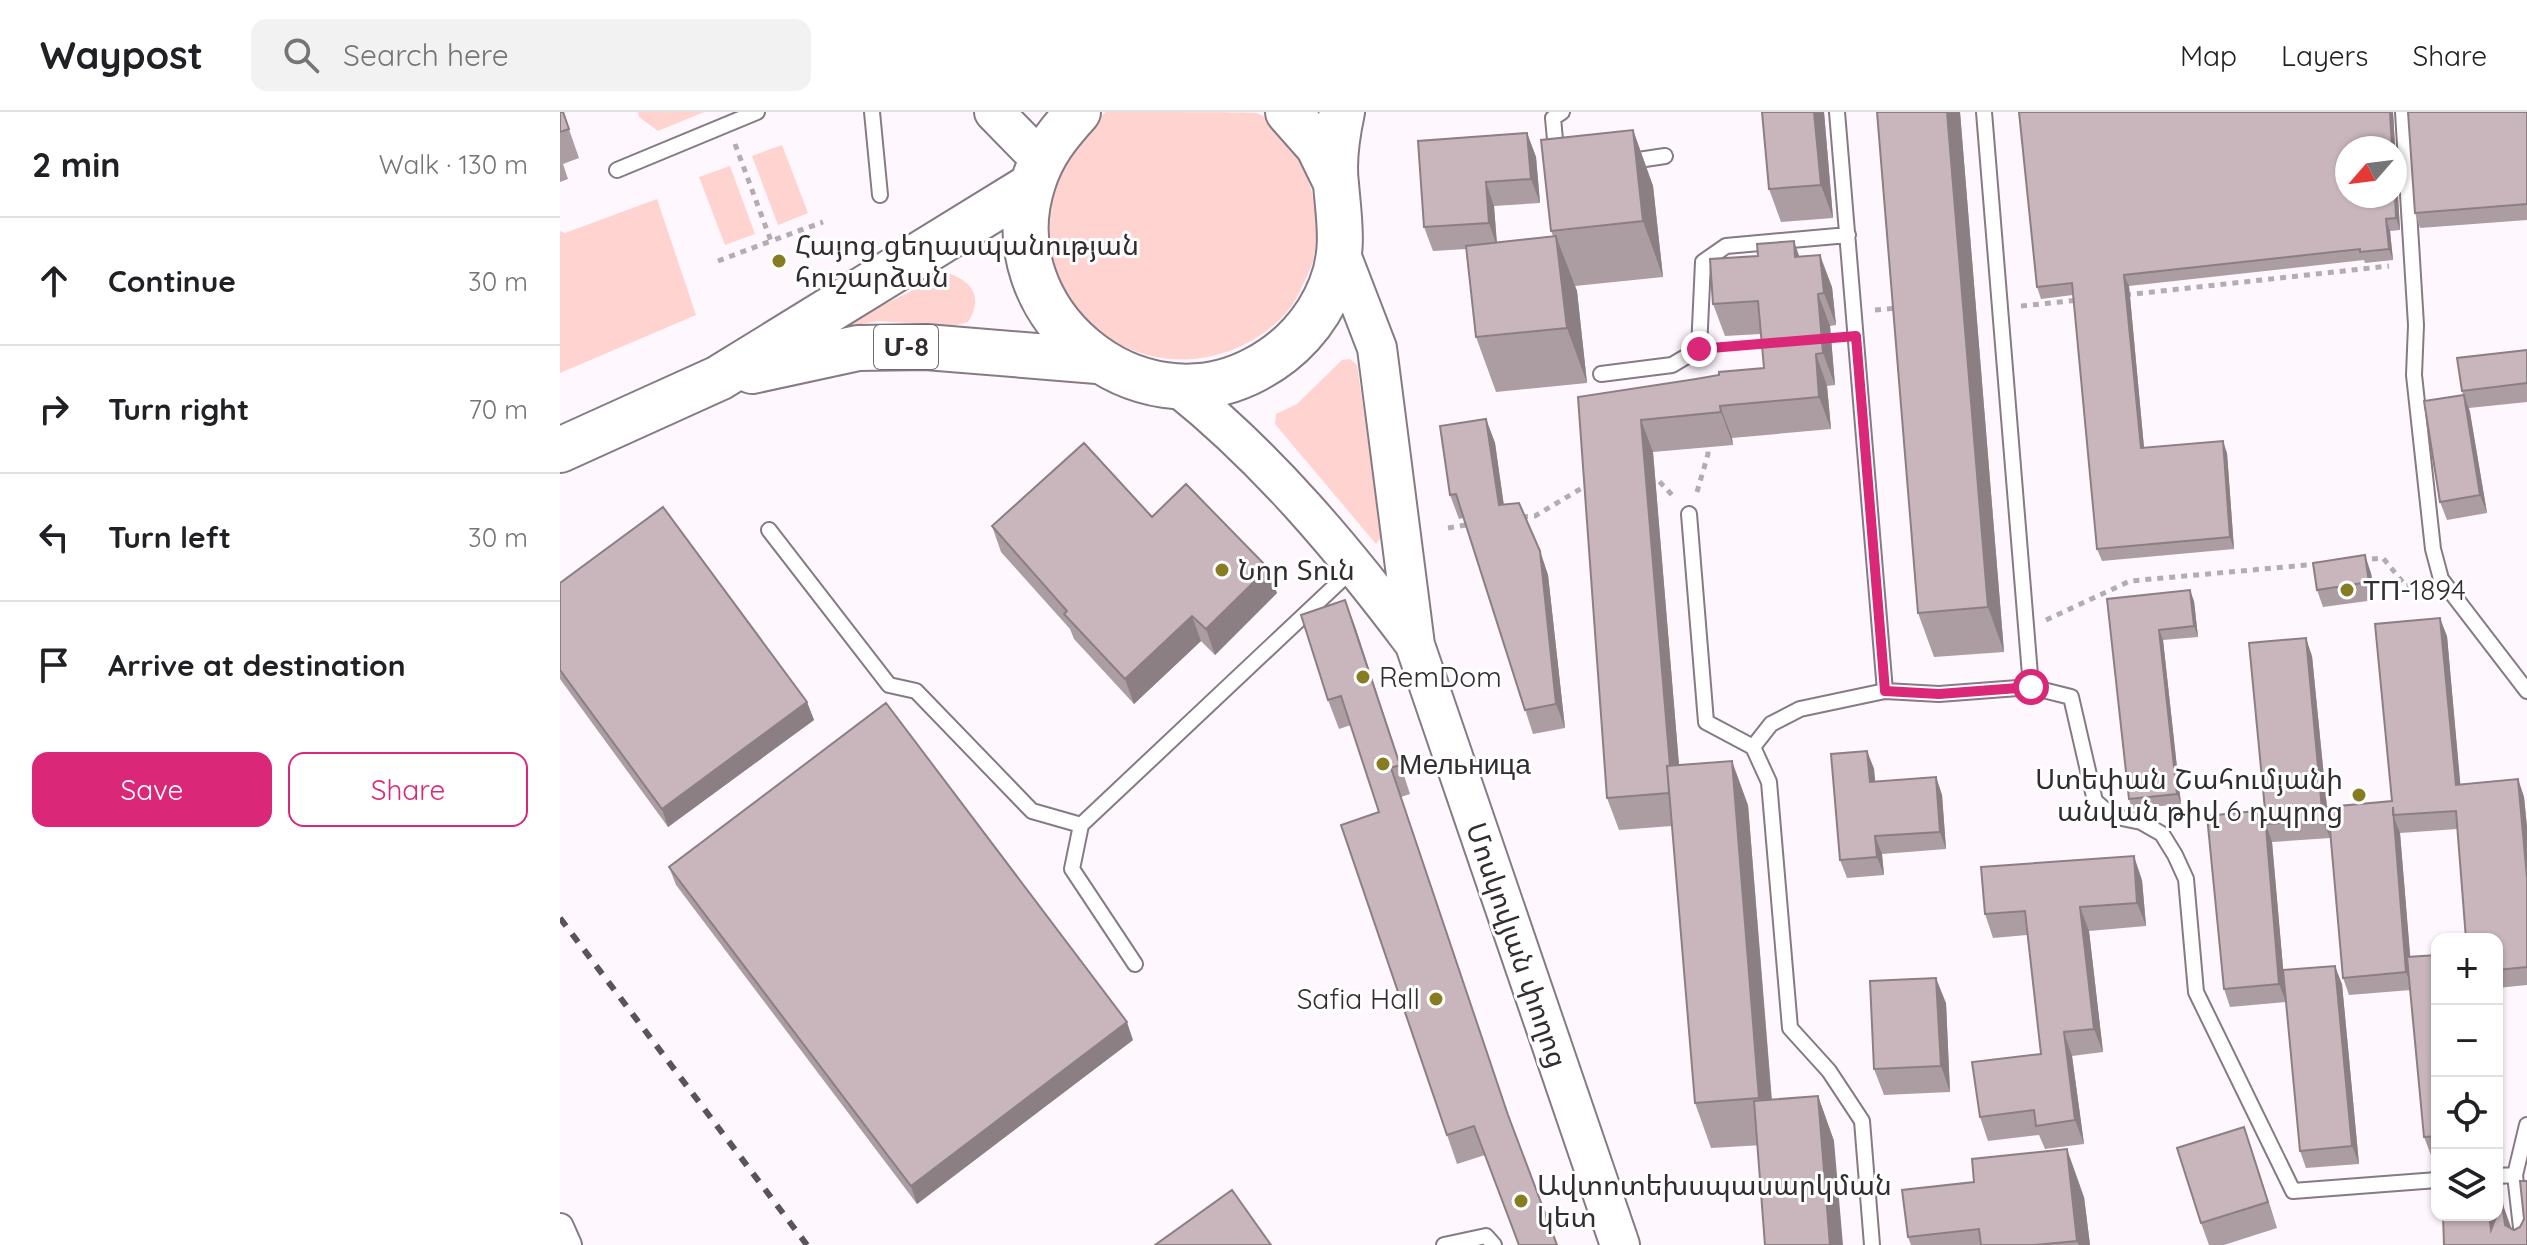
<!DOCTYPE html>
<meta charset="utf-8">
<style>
:root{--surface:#fff;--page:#f2f2f2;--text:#202124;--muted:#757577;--line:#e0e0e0;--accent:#db2777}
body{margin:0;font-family:Quicksand,"Noto Sans Armenian",sans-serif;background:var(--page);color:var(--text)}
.controls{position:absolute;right:24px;bottom:24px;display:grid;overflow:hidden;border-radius:16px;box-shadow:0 2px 6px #0004}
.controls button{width:72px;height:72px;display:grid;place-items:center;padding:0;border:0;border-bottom:2px solid var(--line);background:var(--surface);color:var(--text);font:40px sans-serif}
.compass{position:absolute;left:1775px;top:24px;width:72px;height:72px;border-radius:50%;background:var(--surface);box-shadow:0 2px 6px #0004;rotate:242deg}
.stop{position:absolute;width:24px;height:24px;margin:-18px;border:6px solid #db2777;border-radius:50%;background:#fff}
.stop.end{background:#db2777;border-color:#fff;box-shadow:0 2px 8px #0008}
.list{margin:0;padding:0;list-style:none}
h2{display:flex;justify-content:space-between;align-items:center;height:104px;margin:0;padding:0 32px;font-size:34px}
h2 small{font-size:26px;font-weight:400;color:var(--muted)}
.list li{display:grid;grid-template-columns:52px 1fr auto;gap:24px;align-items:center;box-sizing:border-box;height:128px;padding:0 32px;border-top:2px solid var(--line)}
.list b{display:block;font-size:30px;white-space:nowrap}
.list em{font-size:26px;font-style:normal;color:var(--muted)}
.actions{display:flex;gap:16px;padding:24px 32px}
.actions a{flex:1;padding:18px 0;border:2px solid var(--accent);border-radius:16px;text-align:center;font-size:28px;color:var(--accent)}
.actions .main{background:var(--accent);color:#fff}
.icon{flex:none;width:44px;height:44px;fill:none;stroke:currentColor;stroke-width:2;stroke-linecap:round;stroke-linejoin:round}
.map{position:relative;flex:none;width:1967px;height:1133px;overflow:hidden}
header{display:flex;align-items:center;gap:48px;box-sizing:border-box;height:112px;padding:0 40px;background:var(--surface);border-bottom:2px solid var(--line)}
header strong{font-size:38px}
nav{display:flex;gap:44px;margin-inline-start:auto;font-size:28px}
.search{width:560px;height:72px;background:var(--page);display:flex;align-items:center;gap:20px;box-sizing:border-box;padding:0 28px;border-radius:16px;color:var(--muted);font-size:30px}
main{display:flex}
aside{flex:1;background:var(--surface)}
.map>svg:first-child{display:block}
</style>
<header>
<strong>Waypost</strong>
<div class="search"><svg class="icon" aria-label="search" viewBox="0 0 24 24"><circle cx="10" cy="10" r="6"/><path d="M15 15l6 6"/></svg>Search here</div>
<nav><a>Map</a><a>Layers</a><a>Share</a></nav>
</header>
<main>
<aside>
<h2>2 min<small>Walk · 130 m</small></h2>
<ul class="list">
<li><svg class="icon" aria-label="ahead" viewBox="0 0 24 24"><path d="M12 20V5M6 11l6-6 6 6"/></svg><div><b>Continue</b></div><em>30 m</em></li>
<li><svg class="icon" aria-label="right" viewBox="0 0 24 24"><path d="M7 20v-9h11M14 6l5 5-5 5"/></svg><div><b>Turn right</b></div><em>70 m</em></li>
<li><svg class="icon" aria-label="left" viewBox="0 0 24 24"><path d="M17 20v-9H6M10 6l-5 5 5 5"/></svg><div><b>Turn left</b></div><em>30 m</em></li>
<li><svg class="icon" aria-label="arrive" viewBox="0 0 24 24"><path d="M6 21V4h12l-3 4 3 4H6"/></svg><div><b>Arrive at destination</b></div></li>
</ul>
<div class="actions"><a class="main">Save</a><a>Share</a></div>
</aside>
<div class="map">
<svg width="1967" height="1133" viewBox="0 0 1967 1133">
<rect width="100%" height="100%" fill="#fff7fe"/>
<!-- green -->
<path fill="#ffd3cf" d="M78 0H144L98 19 79 5Z
M546 0C570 0 683 0 697 1 745 23 763 97 754 144 752 157 743 171 738 183 728 204 705 222 685 232 573 289 448 179 496 60 506 35 525 17 546 0Z
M222 33 248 101 218 113 192 44Z
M170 54 195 122 165 133 139 65Z
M97 87 136 203 0 261V119L5 121Z
M388 161C414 170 423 186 408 210L393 214 318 209 274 217Z
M790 247 797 253 822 424 816 432 715 312 716 302 737 292 782 248Z"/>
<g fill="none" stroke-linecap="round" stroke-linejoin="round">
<defs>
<path id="lane" d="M312 0 320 83
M1277 0 1325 579
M1424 0 1471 575
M1843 0 1856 213 1854 263 1873 437 1881 467 1967 579
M1001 40 996 38 993 6 1002 0
M1065 50 1105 44
M57 58 197 0
M1041 262 1112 253 1139 237 1143 150 1166 134 1288 123
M1129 402 1146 610 1193 635
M209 418 329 573 356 579 472 699 521 713
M575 852 512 757 521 713 793 457
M1937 1064 1955 1063
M884 1133 926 1124 934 1133
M1312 1133 1302 1009 1269 959 1230 916 1209 670 1193 635 1211 612 1240 597 1325 579 1379 582 1471 575 1511 585 1535 689 1552 704 1581 710 1602 722 1615 743 1626 767 1636 880 1733 1079 1877 1068
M1963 1133 1955 1063 1967 1013"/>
<path id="street" d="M0 1115 8 1133"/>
<path id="secondary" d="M434 0 481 48
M780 140 817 236 855 533 1060 1133
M618 275C709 348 785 439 854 531"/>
<path id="highway" d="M518 0C498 22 482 42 473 71 431 200 577 321 696 257 730 239 757 210 771 174 785 139 779 108 776 72 773 48 777 23 782 0
M728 0 758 34 776 71
M192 259 298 236 366 235 537 249
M0 338 159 266 471 74"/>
</defs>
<!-- lane casing -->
<use href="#lane" stroke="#867a84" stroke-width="18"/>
<!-- street casing -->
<use href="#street" stroke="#867a84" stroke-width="30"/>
<!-- secondary casing -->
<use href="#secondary" stroke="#867a84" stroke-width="42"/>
<!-- highway casing -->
<use href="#highway" stroke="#867a84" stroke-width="48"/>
<!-- path -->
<path stroke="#b3acb2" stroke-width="5" stroke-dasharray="6 6" stroke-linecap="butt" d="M175 32 211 129 263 110
M158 149 211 129
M1565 183 1829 154
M1461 194 1519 188
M1315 198 1337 196
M1162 235 1208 231
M1089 366H1096L1114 385
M1137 380 1148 342 1147 328
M962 405 975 404 1027 373
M888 416 912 412
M1800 448 1823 446 1846 474 1860 471
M1486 508 1570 469 1758 452"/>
<!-- lane -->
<use href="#lane" stroke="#fff" stroke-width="14"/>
<!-- street -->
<use href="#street" stroke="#fff" stroke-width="26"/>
<!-- secondary -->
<use href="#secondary" stroke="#fff" stroke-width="38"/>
<!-- highway -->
<use href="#highway" stroke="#fff" stroke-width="44"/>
<!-- rail -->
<path stroke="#5a5459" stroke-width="6" stroke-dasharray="10 10" stroke-linecap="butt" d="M0 806 247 1133"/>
</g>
<!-- wall -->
<path fill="#ac9da2" d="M0 0H3L19 46 3 52 8 67 0 70Z
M1202 0H1264L1273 106 1221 110 1209 77Z
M1317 0H1400L1444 540 1374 545 1358 501Z
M1459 0H1833L1840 118 1830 119 1833 148 1805 151 1804 148 1569 174 1584 335 1667 341 1674 437 1542 449 1537 437 1513 183 1481 187 1477 175Z
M1967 0V108L1860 116 1855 101Z
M1073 18 1093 74 1103 165 1015 174 1017 179 1027 271 936 280 916 225 906 137 873 139 864 115 967 21 976 45 980 91 934 94 937 130 993 124 991 119Z
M1239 145 1272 175 1276 213 1270 214 1275 273 1267 274 1271 317 1172 326 1173 333 1093 340 1119 653 1188 693 1212 988 1258 984 1274 1029 1151 1036 1135 991 1112 714 1059 718 1047 686 1018 285 1204 256 1201 222 1165 224 1153 192Z
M1967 238V290L1909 296 1927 401 1887 408 1880 390 1903 283 1902 279Z
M926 307 935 331 944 393 980 439 988 463 1005 616 973 622 903 406 899 407 890 383Z
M592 405 717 481 655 543 641 529 574 592 514 527 510 517 441 440 432 414Z
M1811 461 1815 488 1763 495 1757 478Z
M0 471 247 590 254 608 108 715 0 567Z
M1547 487 1634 489 1638 525 1603 528 1621 692 1572 697 1569 687Z
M785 488 850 682 841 685 925 1043 897 1052 887 1023 819 700 791 613 779 617 768 588Z
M1887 524 1900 672 1958 667 1964 685 1967 715V873L1937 876V827L1897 717 1840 721 1850 845 1877 843V1042L1871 1043 1864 1025 1851 878 1789 883 1783 866 1832 689Z
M1752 544 1770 726 1712 730 1726 890 1670 895 1664 877 1705 698Z
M1307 639 1314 657 1315 670 1376 665 1382 683 1386 737 1322 742 1324 763 1287 766 1280 748Z
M109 755 573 928 357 1092 116 773Z
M1582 768 1586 814 1529 819 1543 940 1512 944 1524 1032 1485 1037 1479 1023 1428 1029 1420 1005 1481 942 1467 823 1433 826 1425 802Z
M1782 872 1799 1052 1746 1056 1740 1039Z
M1386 891 1390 980 1324 983 1314 957Z
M1684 1015 1717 1116 1664 1133H1649L1641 1111Z
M1524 1085 1530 1133H1351L1348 1125Z"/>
<!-- shaded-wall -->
<path fill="#8c7f84" d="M1254 0H1264L1273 106 1261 73Z
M1387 0H1400L1444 540 1428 495Z
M1830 0H1833L1840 118 1836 106 1835 36H1832Z
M1073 18 1093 74 1103 165 1083 109Z
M967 21 976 45 980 91 971 67Z
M926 70 934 94 937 135 929 111Z
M1826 107 1830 119 1833 148 1829 137Z
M996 124 1017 179 1027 271 1007 216Z
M1234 129 1245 161 1235 145Z
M1260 143 1272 175 1276 213 1264 181Z
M1564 163 1569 174 1585 347 1581 336Z
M1258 182 1270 214 1275 273 1263 241Z
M1256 242 1267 274 1271 317 1259 285Z
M1904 283 1910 300 1927 401 1920 383Z
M1160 294 1172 326 1173 333 1161 300Z
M926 307 935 331 947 417 939 393Z
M1081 308 1093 340 1124 713 1112 681Z
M1663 329 1667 341 1674 437 1670 425Z
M980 439 988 463 1005 616 996 592Z
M1805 443 1811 461 1815 488 1809 470Z
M708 456 717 481 655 543 646 517Z
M1630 478 1634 489 1638 525 1634 514Z
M785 488 796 517 850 682 840 653Z
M632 504 641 529 574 592 565 567Z
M1880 506 1887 524 1902 690 1896 673Z
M1599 518 1603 528 1621 692 1617 682Z
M1746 526 1752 544 1770 726 1763 708Z
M247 590 254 608 108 715 102 697Z
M1307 639 1314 657 1317 688 1310 670Z
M1172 649 1188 693 1215 1031 1199 986Z
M831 656 841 685 958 1032 948 1003Z
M1376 665 1382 683 1386 737 1380 720Z
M1958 667 1964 685 1967 715V766Z
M1833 703 1840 721 1853 877 1846 860Z
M1706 712 1712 730 1726 890 1719 872Z
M1315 724 1322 742 1324 763 1317 745Z
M1574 744 1582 768 1586 814 1577 791Z
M1520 795 1529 819 1543 940 1534 917Z
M1775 854 1782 872 1799 1052 1792 1034Z
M1376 866 1386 891 1390 980 1381 954Z
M567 910 573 928 357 1092 351 1074Z
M1504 920 1512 944 1524 1032 1515 1008Z
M1258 984 1274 1029 1283 1133H1270Z
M1684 1015 1693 1041 1717 1116 1708 1090Z
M1507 1037 1524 1085 1530 1133H1519L1517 1129Z
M1942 1090 1951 1115 1954 1133 1945 1113Z
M1929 1103H1936L1931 1118Z"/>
<!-- building -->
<path fill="#c8b6bc" stroke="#8c7f84" stroke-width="2" d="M0 0H3L9 17 0 20Z
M1202 0H1254L1261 73 1209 77Z
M1317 0H1387L1428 495 1358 501Z
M1459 0H1830L1832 36H1787V84H1835L1836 106 1826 107 1829 137 1800 140V137L1564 163 1581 336 1663 329 1670 425 1537 437 1512 171 1477 175Z
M1848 0H1967V92L1855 101Z
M1073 18 1083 109 991 119 981 28Z
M967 21 971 67 926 70 929 111 864 115 858 29Z
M996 124 1007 216 916 225 906 134Z
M1234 129 1235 145 1260 143 1264 181 1258 182 1263 241 1256 242 1259 285 1160 294 1161 300 1081 308 1110 654H1107L1109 681 1047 686 1018 285 1136 267 1159 263V260L1204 256 1198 189 1153 192 1150 147 1198 144 1197 132Z
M1967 238V271L1902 279 1897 246Z
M1904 283 1920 383 1880 390 1864 289Z
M926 307 939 393 959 391 980 439 996 592 965 598 896 382 890 383 880 314Z
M524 331 592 405 626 372 708 456 646 517 632 504 565 567 504 502 507 499 432 414Z
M103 395 247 590 102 697 0 558V471Z
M1805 443 1809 470 1757 478 1753 451Z
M1630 478 1634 514 1599 518 1617 682 1569 687 1547 487Z
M785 488 840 653 831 656 948 1003 997 1133H959L914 1014 887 1023 781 713 819 700 781 584 768 588 741 503Z
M1880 506 1896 673 1958 667 1967 766V855L1937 858V827H1906L1896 699 1833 703V695L1846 860 1783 866 1768 695 1832 689 1815 512Z
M1746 526 1763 708 1706 712 1705 703 1719 872 1664 877 1647 704 1705 698 1689 531Z
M326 591 567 910 351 1074 109 755Z
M1307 639 1310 670 1376 665 1380 720 1315 724 1317 745 1280 748 1271 642Z
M1172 649 1199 986 1135 991 1107 654Z
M1574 744 1577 791 1520 795 1534 917 1504 920 1515 1008 1476 1014 1474 998 1420 1005 1412 950 1481 942 1465 799 1425 802 1421 755Z
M1877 843V1024L1864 1025 1847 845Z
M1775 854 1792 1034 1740 1039 1723 858Z
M1376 866 1381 954 1314 957 1310 869Z
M1258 984 1270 1133H1205L1194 989Z
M1684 1015 1708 1090 1641 1111 1617 1036Z
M1507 1037 1517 1129 1475 1133H1421L1419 1117 1348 1125 1342 1078 1414 1070 1412 1047Z
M1960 1069H1967V1133H1884L1883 1103H1929L1931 1118 1942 1090 1945 1113 1954 1118 1960 1115 1964 1107Z
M672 1078 711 1133H595Z"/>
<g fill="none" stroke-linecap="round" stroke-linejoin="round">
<!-- route -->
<path stroke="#db2777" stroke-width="10" d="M1139 237 1296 224 1325 579 1379 582 1471 575"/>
</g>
<!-- markers -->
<g fill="#867d23" stroke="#fff" stroke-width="3">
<circle cx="219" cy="149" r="8"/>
<circle cx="662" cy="458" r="8"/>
<circle cx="1787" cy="478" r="8"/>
<circle cx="803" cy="565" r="8"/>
<circle cx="823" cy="652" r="8"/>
<circle cx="1799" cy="683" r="8"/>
<circle cx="876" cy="887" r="8"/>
<circle cx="961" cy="1089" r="8"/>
</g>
<g text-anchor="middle" stroke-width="6" stroke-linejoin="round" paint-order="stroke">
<!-- shield labels -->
<rect fill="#fff" stroke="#706c6f" stroke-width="2" x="314" y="213" width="64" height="44" rx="6"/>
<g font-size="26" font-weight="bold" fill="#322d31">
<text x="346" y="244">Մ-8</text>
</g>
<!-- poi labels -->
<g font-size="28" fill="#322d31" stroke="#fff" text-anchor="start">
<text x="235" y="143">Հայոց ցեղասպանության<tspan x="235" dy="32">հուշարձան</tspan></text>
<text x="678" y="468">Նոր Տուն</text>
<text x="1803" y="488">ТП-1894</text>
<text x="819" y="575">RemDom</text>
<text x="839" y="662">Мельница</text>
<text x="1783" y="677" text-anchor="end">Ստեփան Շահումյանի<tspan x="1783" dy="32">անվան թիվ 6 դպրոց</tspan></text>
<text x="860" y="897" text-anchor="end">Safia Hall</text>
<text x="977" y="1083">Ավտոտեխսպասարկման<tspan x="977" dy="32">կետ</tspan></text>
</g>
<!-- street labels -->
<g font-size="28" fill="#322d31" stroke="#fff">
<text transform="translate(957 833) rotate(71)" y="10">Մոսկովյան փողոց</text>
</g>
</g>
</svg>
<div class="controls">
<button>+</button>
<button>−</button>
<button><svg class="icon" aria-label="locate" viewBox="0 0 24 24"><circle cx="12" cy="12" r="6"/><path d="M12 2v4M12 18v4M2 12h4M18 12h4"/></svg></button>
<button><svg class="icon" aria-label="layers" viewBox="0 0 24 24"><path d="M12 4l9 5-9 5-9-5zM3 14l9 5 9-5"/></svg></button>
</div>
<svg class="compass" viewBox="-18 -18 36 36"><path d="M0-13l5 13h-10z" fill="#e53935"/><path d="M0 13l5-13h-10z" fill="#757577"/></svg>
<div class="stop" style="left:1471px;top:575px"></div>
<div class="stop end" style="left:1139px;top:237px"></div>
</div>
</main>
